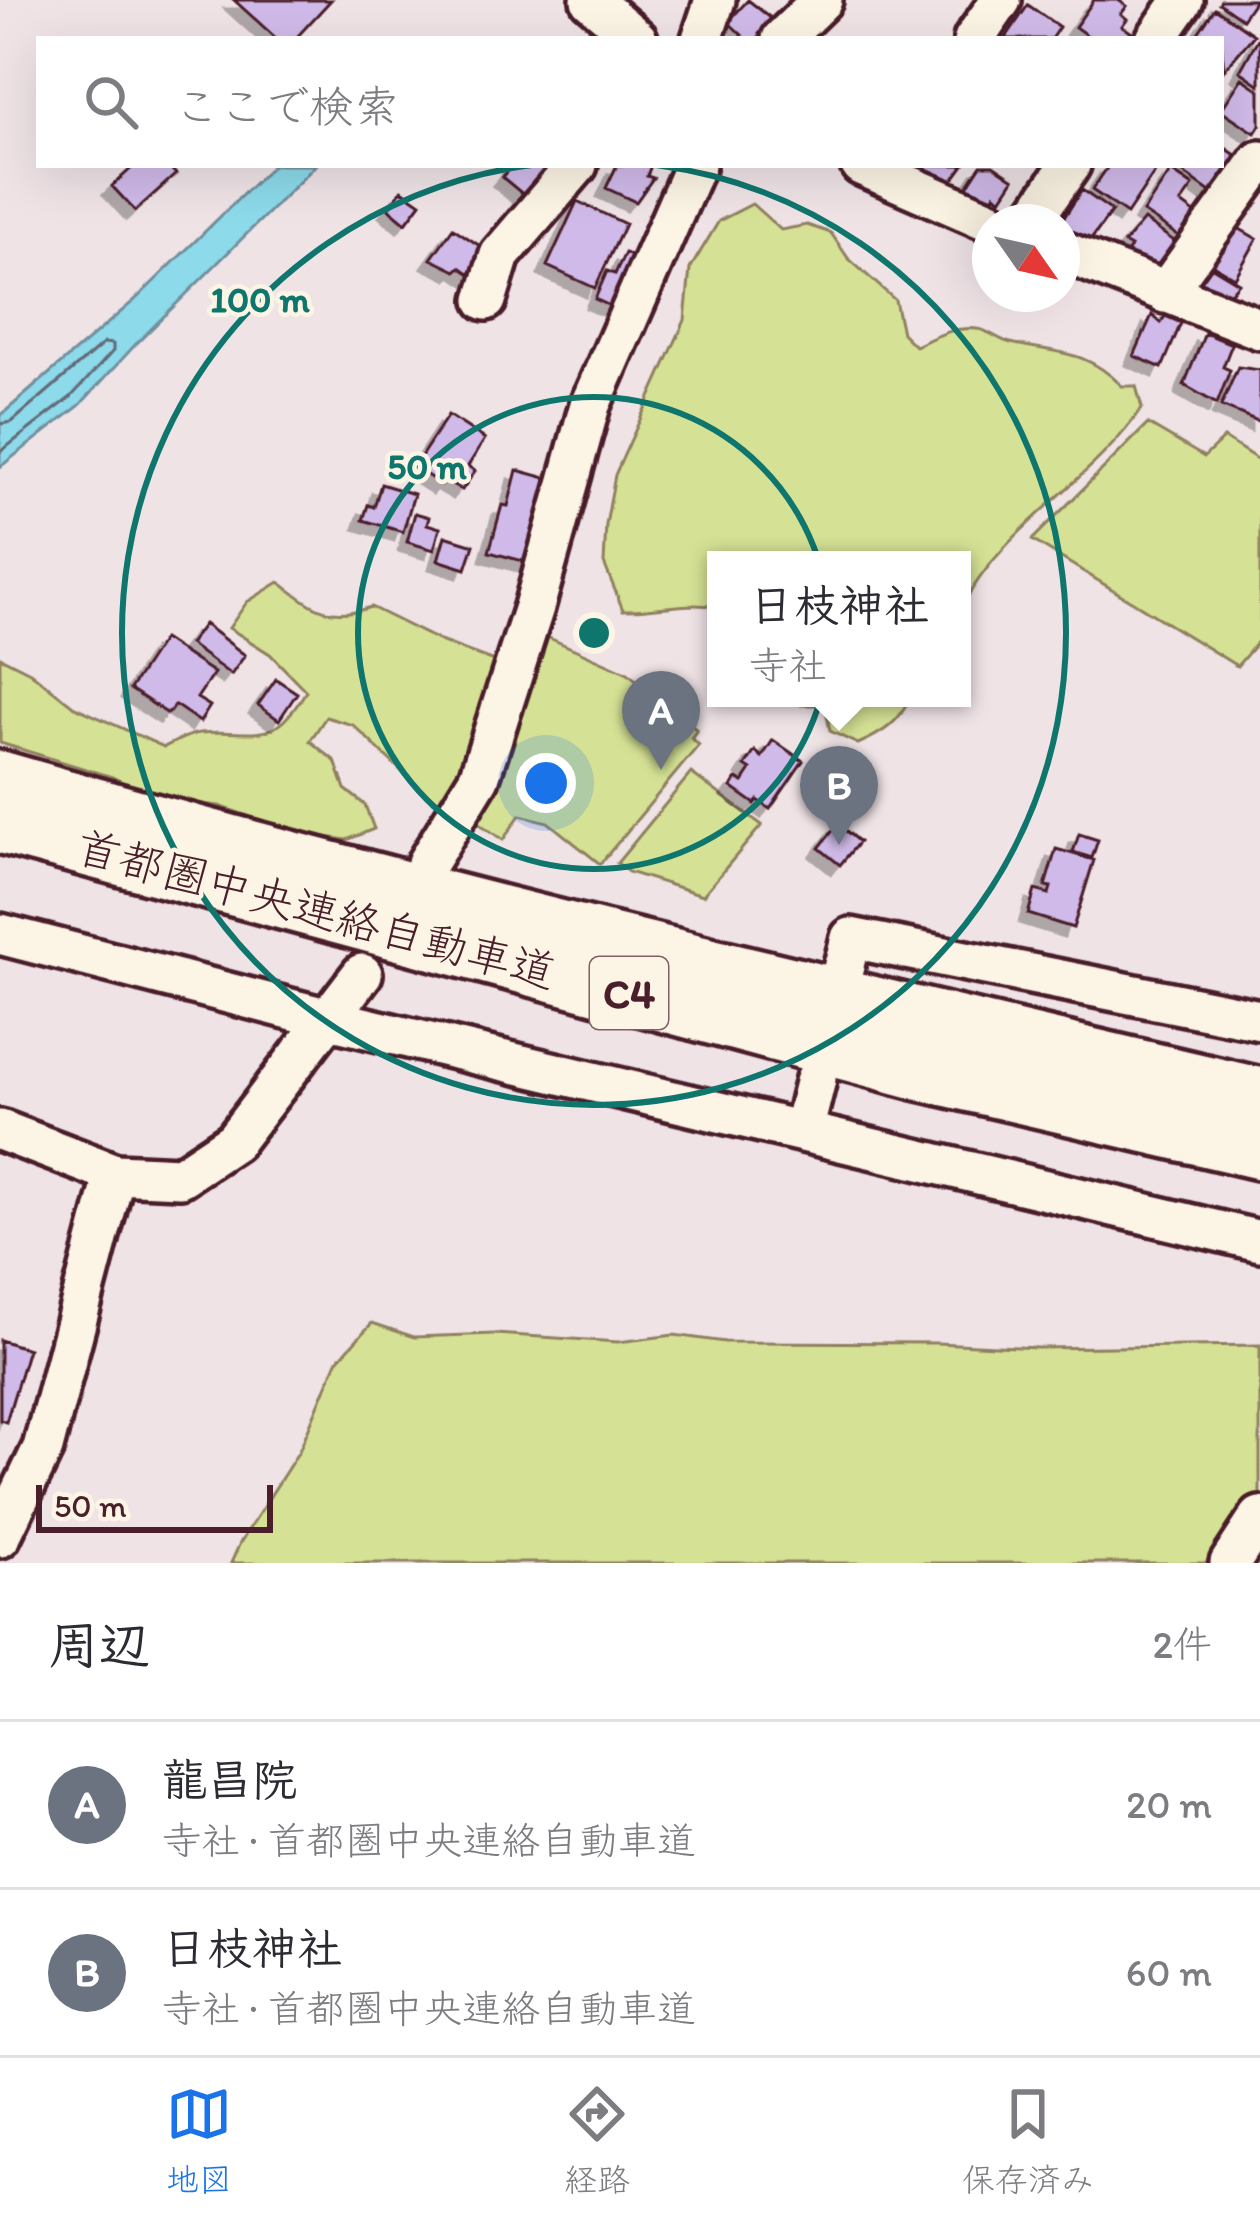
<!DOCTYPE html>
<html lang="ja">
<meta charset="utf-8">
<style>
:root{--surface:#fff;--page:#f7f7f7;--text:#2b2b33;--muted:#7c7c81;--line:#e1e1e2;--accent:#1a73e8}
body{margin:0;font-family:Itim,"Klee One",sans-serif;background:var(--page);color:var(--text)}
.compass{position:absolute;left:972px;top:204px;width:108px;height:108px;border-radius:50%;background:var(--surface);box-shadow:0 12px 48px #0002;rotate:124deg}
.scale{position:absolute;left:36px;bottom:30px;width:237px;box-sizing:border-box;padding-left:12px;border:6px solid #4a1f2b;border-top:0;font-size:33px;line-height:42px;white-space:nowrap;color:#4a1f2b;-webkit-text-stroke:9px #fcf5e5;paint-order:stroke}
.you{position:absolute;left:546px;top:783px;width:42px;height:42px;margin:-30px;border:9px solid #fff;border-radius:50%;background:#1a73e8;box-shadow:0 0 0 18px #1a73e833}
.badge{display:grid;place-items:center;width:78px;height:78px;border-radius:50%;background:var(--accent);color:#fff;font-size:39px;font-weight:700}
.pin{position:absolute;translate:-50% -99px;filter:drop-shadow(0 3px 6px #0008)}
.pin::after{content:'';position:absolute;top:63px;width:42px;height:36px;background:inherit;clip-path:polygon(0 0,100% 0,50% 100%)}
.popup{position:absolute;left:707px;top:551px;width:264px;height:156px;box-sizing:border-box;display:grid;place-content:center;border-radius:0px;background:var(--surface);filter:drop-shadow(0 3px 9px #0005);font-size:39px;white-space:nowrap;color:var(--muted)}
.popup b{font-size:45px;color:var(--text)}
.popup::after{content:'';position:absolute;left:50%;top:100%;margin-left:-24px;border:24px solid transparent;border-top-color:var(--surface)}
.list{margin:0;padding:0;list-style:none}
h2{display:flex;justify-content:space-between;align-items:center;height:156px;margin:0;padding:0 48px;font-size:51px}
h2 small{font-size:39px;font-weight:400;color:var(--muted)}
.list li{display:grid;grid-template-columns:78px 1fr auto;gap:36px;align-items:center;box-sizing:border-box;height:168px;padding:0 48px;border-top:3px solid var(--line)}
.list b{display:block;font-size:45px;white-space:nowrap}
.list p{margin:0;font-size:39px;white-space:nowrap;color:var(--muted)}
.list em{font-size:39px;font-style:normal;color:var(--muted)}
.icon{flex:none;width:66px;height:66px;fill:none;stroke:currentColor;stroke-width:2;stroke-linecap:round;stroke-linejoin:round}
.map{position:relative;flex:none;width:1260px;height:1563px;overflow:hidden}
.search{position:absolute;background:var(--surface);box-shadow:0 12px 48px #0002;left:36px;right:36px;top:36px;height:132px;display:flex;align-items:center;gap:30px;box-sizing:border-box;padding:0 42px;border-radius:0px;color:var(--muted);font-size:45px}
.sheet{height:492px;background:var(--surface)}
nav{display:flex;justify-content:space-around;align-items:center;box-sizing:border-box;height:168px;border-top:3px solid var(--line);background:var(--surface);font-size:33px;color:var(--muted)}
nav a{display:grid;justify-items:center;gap:6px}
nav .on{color:var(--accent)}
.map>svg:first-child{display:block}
</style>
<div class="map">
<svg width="1260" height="1563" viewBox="0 0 1260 1563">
<defs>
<filter id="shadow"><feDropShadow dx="-9" dy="9" stdDeviation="0" flood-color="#0004"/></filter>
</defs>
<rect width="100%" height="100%" fill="#efe3e6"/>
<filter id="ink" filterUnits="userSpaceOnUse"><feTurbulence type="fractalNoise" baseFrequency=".00833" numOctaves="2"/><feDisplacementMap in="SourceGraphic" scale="24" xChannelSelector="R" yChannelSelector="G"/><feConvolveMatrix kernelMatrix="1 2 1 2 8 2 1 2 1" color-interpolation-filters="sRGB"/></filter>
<g filter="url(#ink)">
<!-- green -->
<path fill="#d5e295" stroke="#908060" stroke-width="3" d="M752 204 781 230 807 225 831 233 848 258 895 300 902 333 915 346C935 337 954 326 977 329 989 330 999 341 1011 343 1059 354 1085 349 1122 386H1136L1142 408C1092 482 1003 526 962 607V560H716V607C685 601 655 611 623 610L604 563 606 525 615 475 685 320 690 269 719 221Z
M1148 424 1204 457 1224 438 1260 461V639L1237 666 1032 540Z
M279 582C314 608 327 621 371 607L440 641 502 664 456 795 433 801 353 725 326 717 310 741 335 761 345 789 365 805 374 829 347 840 301 834 219 806 153 798 112 777 0 743V657L30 672 73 706 164 747C176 742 188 734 200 733 257 728 271 750 306 691L270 654 229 628 247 602Z
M547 637 628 673 697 730 691 738 699 745 600 864 548 822 520 815 503 840 477 822 503 775Z
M798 698H909C901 722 881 734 858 744L830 731 825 705H801Z
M691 773 762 825 703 895 628 872 617 863Z
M372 1323 414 1337 495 1334 618 1342 674 1335 725 1342 937 1343 1038 1348 1260 1345V1563H231L240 1543 299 1451 337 1361Z"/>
<!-- water -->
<path fill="#8cdaea" stroke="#728f9e" stroke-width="3" d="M273 165H316L135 345 79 406 0 467V416L136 299Z"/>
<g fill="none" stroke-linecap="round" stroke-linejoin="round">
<!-- shore -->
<path stroke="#646a77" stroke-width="3" d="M0 424 12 422 104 343 113 344V351L71 397 0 452"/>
</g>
<!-- building -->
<path fill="#d0bae9" stroke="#4a1f2b" stroke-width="3" filter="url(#shadow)" d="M234 0H331L295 39H277Z
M748 0 772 19 759 34 763 39H738L742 35 728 22Z
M1094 0H1118L1127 6 1121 14 1127 19 1122 26 1132 33 1128 39H1092L1075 27Z
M1221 0H1255L1242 19 1219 3Z
M1028 5 1059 27 1051 39H1005Z
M1215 8 1254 35 1224 70 1221 39H1194Z
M1260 35V85L1240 71Z
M1242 78 1260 90V125L1255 133 1221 110Z
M1221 145 1243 160 1217 197 1182 172 1187 165H1221Z
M135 165H167L176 174 135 211 112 186Z
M512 165H540L548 171 531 201 502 177Z
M617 165H651L647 176 653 178 636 202 606 188Z
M909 165H964L947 188Z
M981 165H993L1014 179 1001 199 995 194 989 203 966 188Z
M1109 165H1151L1157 169 1127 214 1092 190Z
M1171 171 1193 186 1181 203 1196 214 1180 237 1143 212Z
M402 190 421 203 406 223 388 208Z
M1082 190 1112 211 1088 244 1061 222Z
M577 201 625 224 595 288 547 266Z
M1144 220 1177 243 1156 272 1127 253 1131 247 1124 243Z
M1233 225 1257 239 1235 278 1211 264Z
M453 228 489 252 473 276 460 267 456 271 431 259Z
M625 253 645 263 623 312 595 299 607 271 615 274Z
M1204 262 1239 283 1220 305 1190 288Z
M1152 315 1161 323 1165 316 1181 323 1162 368 1134 356Z
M1205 333 1232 344 1223 367 1230 370 1217 404 1184 385Z
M1238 367 1260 370V422L1221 406Z
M448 415 485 439 468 466 475 471 462 490 445 480 442 485 414 467Z
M517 470 550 479 538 565 489 552 502 505 508 506Z
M381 484 414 494 403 532 363 520 368 505 374 507Z
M415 513 429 517 427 524 440 528 434 550 407 542Z
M445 536 474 545 466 569 438 560Z
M204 624 245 655 231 675 189 644Z
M163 639 214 673 197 698 210 706 200 722 175 705 168 714 130 689Z
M276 679 297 693 279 720 258 705Z
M773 740 803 761 770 809 758 800 755 804 731 787 737 779 743 782 751 770 745 766 755 751 762 757Z
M838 824 859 842 840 865 819 848Z
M1079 834 1098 840 1092 858 1073 852Z
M1056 849 1094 860 1073 928 1028 914 1035 890 1049 894 1051 887 1045 886Z
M0 1340 28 1349 6 1422 0 1420Z"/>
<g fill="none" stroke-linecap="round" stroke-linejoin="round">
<defs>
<path id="minor" d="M591 0 637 39
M702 39 715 0
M782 39 822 0
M974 39 1001 0
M1156 39 1183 0
M861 165 992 222
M1031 222 1070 165
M1062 251 1260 329
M1165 293 1260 161
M486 300 500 255 577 165
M427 863 479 778 534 607 590 405 695 165
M0 934 325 1018 1260 1241
M843 969 851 938 1260 1020
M0 1130 115 1174
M803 1131 816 1079
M0 1537 43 1448 115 1174 180 1177 234 1141 362 974
M1230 1563 1260 1517"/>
<path id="highway" d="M0 780C416 900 838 998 1260 1097
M0 824 916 1070 1260 1150"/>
</defs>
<!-- minor casing -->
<use href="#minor" stroke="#4a1f2b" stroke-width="48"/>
<!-- highway casing -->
<use href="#highway" stroke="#4a1f2b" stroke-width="66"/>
<!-- minor -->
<use href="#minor" stroke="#fcf5e5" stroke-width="39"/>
<!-- highway -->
<use href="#highway" stroke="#fcf5e5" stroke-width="57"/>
</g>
</g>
<!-- distance rings -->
<g fill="none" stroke="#0f766e" stroke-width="6">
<circle cx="594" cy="633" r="236"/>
<path d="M656 165A472 472 0 1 1 532 165"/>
</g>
<g text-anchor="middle" stroke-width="9" stroke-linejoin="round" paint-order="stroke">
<!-- shield labels -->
<rect fill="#fcf5e5" stroke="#7f5f63" stroke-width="3" x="590" y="957" width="78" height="72" rx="9"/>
<g font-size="42" font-weight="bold" fill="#4a1f2b">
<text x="629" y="1008">C4</text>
</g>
<!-- street labels -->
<g font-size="45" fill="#4a1f2b" stroke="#fcf5e5">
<text transform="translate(316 909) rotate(15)" y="16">首都圏中央連絡自動車道</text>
</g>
</g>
<circle cx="594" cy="633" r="18" fill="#0f766e" stroke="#fcf5e5" stroke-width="6"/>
<g font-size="36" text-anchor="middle" font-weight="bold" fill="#0f766e" stroke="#fcf5e5" stroke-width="9" stroke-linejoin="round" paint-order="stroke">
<text x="260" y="312">100 m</text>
<text x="427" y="479">50 m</text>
</g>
</svg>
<svg class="compass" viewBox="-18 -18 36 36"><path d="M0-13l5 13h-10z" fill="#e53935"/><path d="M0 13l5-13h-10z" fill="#7c7c81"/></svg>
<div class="scale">50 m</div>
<div class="you"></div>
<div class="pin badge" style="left:661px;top:770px;background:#6b7280">A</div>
<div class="pin badge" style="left:839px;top:845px;background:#6b7280">B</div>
<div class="popup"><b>日枝神社</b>寺社</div>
<div class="search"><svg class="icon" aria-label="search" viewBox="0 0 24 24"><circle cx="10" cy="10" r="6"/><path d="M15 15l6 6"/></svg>ここで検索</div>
</div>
<section class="sheet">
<h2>周辺<small>2件</small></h2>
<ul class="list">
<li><span class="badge" style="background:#6b7280">A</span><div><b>龍昌院</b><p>寺社 · 首都圏中央連絡自動車道</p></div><em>20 m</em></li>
<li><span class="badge" style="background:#6b7280">B</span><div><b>日枝神社</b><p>寺社 · 首都圏中央連絡自動車道</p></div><em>60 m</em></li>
</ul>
</section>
<nav>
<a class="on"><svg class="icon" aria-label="map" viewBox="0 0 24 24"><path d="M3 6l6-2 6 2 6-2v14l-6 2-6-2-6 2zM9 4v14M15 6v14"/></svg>地図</a>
<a><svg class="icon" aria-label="directions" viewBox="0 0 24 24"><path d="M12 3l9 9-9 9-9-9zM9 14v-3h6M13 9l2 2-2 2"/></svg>経路</a>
<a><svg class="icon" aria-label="saved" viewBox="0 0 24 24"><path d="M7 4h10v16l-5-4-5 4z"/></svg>保存済み</a>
</nav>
